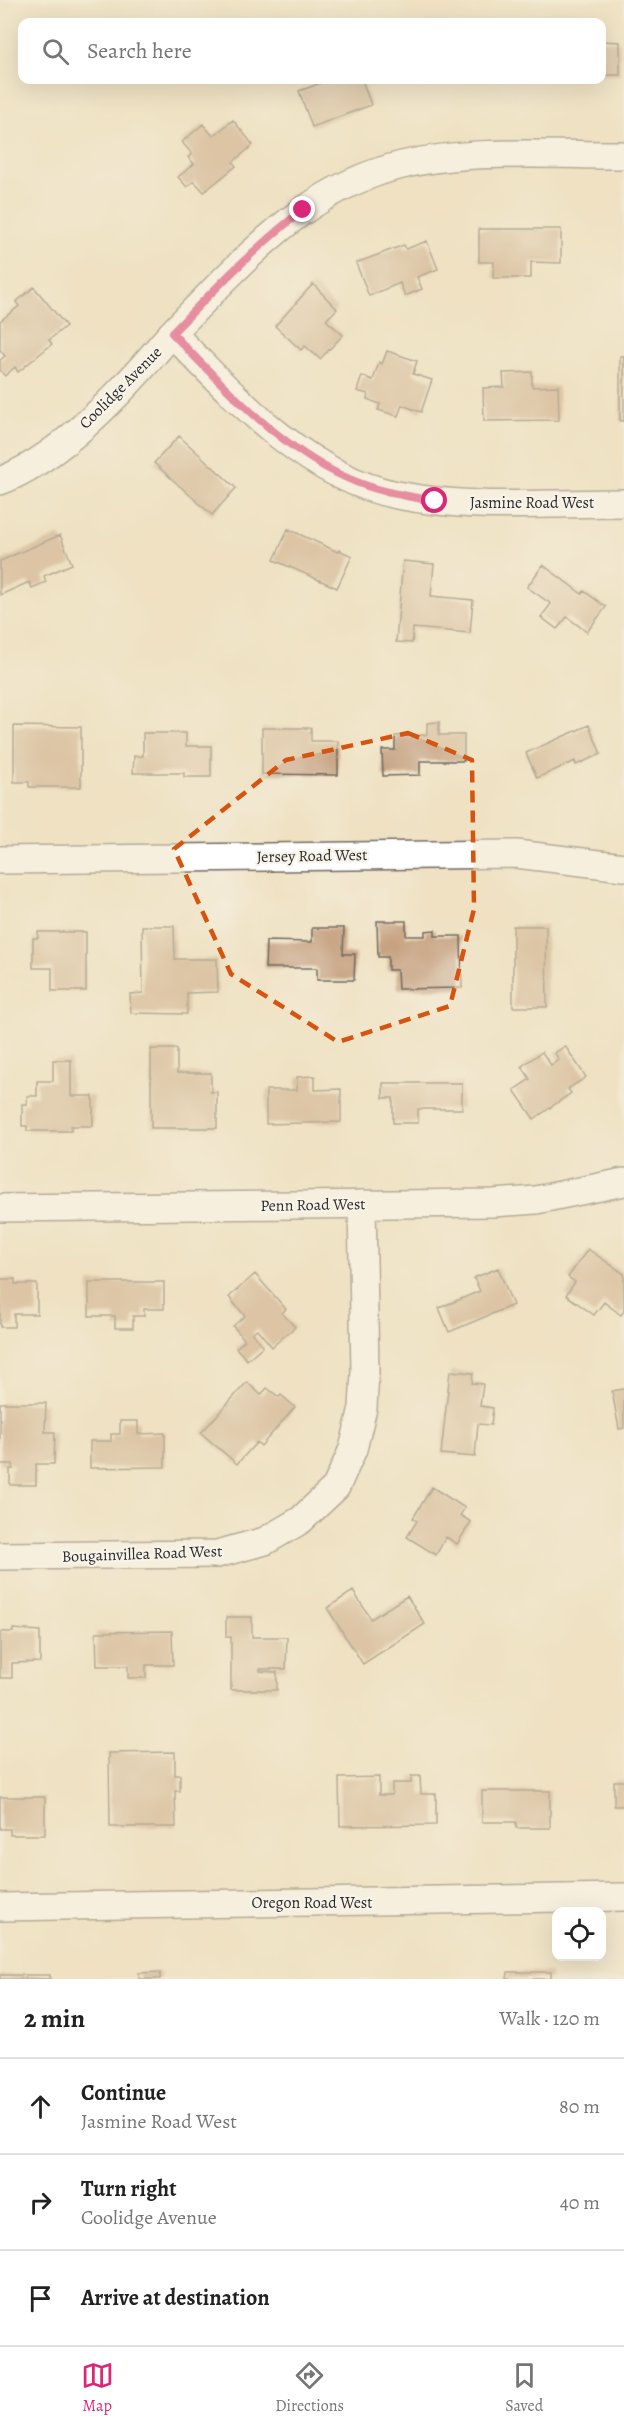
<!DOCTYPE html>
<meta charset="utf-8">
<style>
:root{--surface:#fff;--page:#f6f6f6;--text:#222;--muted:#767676;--line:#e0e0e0;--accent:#db2777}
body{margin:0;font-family:Alegreya,serif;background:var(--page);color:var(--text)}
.controls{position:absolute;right:18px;bottom:18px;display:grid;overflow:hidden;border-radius:12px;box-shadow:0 6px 24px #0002}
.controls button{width:54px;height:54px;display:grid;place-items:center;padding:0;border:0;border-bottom:2px solid var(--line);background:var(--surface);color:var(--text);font:30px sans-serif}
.stop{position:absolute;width:18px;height:18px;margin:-14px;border:4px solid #db2777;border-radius:50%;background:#fff}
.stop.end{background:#db2777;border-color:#fff;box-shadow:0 2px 6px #0008}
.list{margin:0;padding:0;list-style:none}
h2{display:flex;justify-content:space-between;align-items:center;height:78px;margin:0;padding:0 24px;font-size:26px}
h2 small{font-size:20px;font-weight:400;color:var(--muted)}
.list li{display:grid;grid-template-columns:39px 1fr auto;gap:18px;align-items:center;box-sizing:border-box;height:96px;padding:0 24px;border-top:2px solid var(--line)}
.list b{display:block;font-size:22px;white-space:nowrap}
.list p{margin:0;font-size:20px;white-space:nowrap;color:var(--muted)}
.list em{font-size:20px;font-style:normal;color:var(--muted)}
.icon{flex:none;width:33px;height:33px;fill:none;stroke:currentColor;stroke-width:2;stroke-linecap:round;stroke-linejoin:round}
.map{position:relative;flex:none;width:624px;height:1979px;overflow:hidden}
.search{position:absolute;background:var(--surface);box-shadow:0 6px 24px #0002;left:18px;right:18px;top:18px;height:66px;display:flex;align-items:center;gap:15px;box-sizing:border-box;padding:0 21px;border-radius:12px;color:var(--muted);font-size:22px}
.sheet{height:366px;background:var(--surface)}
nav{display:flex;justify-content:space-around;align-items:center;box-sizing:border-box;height:84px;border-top:2px solid var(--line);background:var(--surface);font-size:16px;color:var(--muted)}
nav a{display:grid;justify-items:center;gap:3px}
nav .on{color:var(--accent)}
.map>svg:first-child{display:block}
</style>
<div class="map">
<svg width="624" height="1979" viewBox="0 0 624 1979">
<rect width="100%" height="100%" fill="#f7f3e8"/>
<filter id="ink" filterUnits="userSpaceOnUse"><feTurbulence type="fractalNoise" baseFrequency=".0167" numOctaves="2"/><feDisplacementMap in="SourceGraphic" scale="12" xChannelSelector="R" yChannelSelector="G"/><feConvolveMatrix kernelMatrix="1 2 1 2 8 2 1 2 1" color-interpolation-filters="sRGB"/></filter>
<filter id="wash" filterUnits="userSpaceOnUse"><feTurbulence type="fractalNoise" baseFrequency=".008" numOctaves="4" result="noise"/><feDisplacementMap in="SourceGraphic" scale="24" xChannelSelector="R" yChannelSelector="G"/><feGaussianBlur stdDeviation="1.35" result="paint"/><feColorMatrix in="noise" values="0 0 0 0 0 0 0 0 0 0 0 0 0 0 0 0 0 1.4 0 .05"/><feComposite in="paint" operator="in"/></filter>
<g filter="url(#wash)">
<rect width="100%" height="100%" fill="#efe1c2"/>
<g id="blocks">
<!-- building -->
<path fill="#c6a180" d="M602 41 620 42V75H602Z
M329 80H362L371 105 312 127 299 91Z
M233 120 253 145 233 162 236 166 204 192 194 181 187 187 178 177 194 164 188 157 192 154 182 142 203 124 213 136Z
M479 229H561V263L531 262V278H493L494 262H479Z
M427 241 438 269 417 277 422 289 405 296 400 283 369 296 356 263 404 245 406 249Z
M313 284 337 309 326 320 343 335 320 359 305 346 301 350 275 326Z
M34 287 66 326 49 340 52 344 18 372 15 367 5 376 0 370V360L5 356 0 350V321L19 306 16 302Z
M387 351 417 361 413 374 432 380 421 412 402 405 398 416 378 410 380 404 367 399 368 394 357 391 362 376 373 380 379 362 382 364Z
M620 356H624V421H620Z
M532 372V387L558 386 559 420 484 421 483 388 504 387 503 373Z
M179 436 236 488 212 515 154 463Z
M288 529 338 552 339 550 352 556 337 588 274 560Z
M60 535 72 564 44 576 46 582 32 588 29 582 0 595V561Z
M403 561 434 564 431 596 473 600 470 633 413 628 412 643 396 642Z
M543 565 582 594 584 591 606 607 587 632 567 617 557 629 541 617 551 604 527 587Z
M439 722V735H464V761H420V775L383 776 382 750H395V736L427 735V723Z
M589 725 601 754 576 765 575 761 537 778 526 753Z
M14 726 81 727V787H29V782H14Z
M262 728H311V741H338V775L262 774Z
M143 733H186V746H211V777H184V773H133L134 756H143Z
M377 921H406V936H425V931L435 930V936H461L462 988 398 989 397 970H388V957H378Z
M142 926H174L175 959H217L218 992 187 993V1014L131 1013 130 994 143 993Z
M513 926H546L547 1007H513Z
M312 928H344L343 954H355L354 980H317V968H265L266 941 312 942Z
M38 932H86V991H52V968H33V938H38Z
M565 1046 586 1077 568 1089 571 1093 534 1119 514 1090 530 1079 522 1066 542 1052 551 1065 559 1060 555 1053Z
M151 1049H177V1073H211V1092H217V1128H151Z
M53 1060H71V1096H93V1126H71V1131H27V1126H22V1104H27V1096H37V1081H53Z
M315 1076V1090L341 1089V1122L266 1124V1090H297V1077Z
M383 1083H462V1109H418V1123H393V1098H383Z
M588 1249 624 1274V1311L621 1315 604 1302 594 1315 566 1295 575 1282 568 1277Z
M498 1268 513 1305 449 1332 439 1308 480 1291 474 1278Z
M255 1274 286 1309 282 1313 295 1327 272 1347 257 1329 252 1333 263 1346 247 1360 236 1348 245 1340 233 1326 245 1316 229 1297Z
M0 1279H15V1284H37V1314H14V1327H0Z
M89 1282H164V1309H144V1316H133V1328H115V1316H89Z
M450 1371 473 1373 472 1383 483 1384 480 1406 493 1408 491 1425 478 1424 475 1457 441 1454Z
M247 1382 261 1395 267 1388 279 1397 281 1395 295 1407 261 1446 257 1442 237 1464 201 1433Z
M624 1389V1428L619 1429 612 1391Z
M0 1403H46L45 1432H55L54 1464H36V1485H10V1469H13V1464H0Z
M120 1421H138V1434L165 1433V1467L90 1468V1441H111V1434H120Z
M432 1487 465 1508 460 1515 471 1522 457 1544 446 1537 436 1555 407 1537 417 1521 413 1518Z
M353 1591 371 1619 407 1596 425 1624 363 1664 327 1608Z
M226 1617H252V1637H287L286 1669H260V1671L277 1672V1690H231V1637H226Z
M13 1629 40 1631V1662L12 1663V1678H0V1632H13Z
M172 1631 173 1665H146V1678H128V1666H97L96 1632Z
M175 1752V1775H180V1791H175L176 1827H110L109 1753Z
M411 1776H420L421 1794H436V1825L340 1826 339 1778 379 1777V1795H392V1783H411Z
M614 1781H624V1806H614Z
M482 1791H550V1828H516V1822H482Z
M0 1797H45V1835H10V1829H0Z
M160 1972V1979H139V1973Z
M508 1972H551V1979H507Z
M0 1975H50V1979H0Z"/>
</g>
</g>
<g filter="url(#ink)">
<use href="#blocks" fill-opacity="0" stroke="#706b60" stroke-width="1.5"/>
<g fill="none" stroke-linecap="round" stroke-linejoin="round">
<defs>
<path id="minor" d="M172 333C233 396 308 478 397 495 471 510 550 503 624 503
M0 481C60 458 124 390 165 341 181 323 199 306 215 289 269 234 325 183 402 165 470 149 553 155 624 155
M0 860 516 854 624 867
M0 1208 493 1203 536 1200 624 1182
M0 1556 217 1554 265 1541 301 1520 336 1487 353 1449 363 1408 365 1372 362 1204
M0 1907 624 1897"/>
</defs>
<!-- minor casing -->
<use href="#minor" stroke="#706b60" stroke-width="30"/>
<!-- minor -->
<use href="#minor" stroke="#fff" stroke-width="27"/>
</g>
</g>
<g fill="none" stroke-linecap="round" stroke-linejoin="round" filter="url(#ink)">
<!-- route -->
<path stroke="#db2777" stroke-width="8" d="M303 210C255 247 214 290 172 333 222 385 281 449 347 478 375 491 405 496 435 501"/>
</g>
<!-- marked area -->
<path d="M0 0H624V1979H0ZM408 733 472 760 474 909 450 1006 338 1042 231 974 174 849 286 760Z" fill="#efe1c2" fill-opacity=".55" fill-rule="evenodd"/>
<path fill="none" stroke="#d5540f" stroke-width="4.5" stroke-dasharray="12 8" stroke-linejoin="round" d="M408 733 472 760 474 909 450 1006 338 1042 231 974 174 849 286 760Z"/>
<g text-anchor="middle" stroke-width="4.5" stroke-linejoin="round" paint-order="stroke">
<!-- street labels -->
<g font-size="16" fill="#2b2b2b" stroke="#f7f3e8">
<text transform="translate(120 387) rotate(-45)" y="6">Coolidge Avenue</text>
<text x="532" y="508">Jasmine Road West</text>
<text transform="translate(312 855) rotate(-1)" y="6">Jersey Road West</text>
<text transform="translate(313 1204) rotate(-1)" y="6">Penn Road West</text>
<text transform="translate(142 1553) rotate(-2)" y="6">Bougainvillea Road West</text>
<text x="312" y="1908">Oregon Road West</text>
</g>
</g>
</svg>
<div class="controls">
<button><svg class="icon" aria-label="locate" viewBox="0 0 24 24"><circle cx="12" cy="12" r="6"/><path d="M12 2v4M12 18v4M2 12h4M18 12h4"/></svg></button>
</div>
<div class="stop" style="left:435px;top:501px"></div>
<div class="stop end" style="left:303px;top:210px"></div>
<div class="search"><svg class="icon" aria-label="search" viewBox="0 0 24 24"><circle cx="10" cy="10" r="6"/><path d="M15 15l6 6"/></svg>Search here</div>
</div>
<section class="sheet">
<h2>2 min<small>Walk · 120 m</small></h2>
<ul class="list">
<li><svg class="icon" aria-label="ahead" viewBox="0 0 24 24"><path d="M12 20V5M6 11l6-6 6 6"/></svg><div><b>Continue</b><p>Jasmine Road West</p></div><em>80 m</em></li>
<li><svg class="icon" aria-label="right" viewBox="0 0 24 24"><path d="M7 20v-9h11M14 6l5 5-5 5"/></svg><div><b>Turn right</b><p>Coolidge Avenue</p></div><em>40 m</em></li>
<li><svg class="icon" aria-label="arrive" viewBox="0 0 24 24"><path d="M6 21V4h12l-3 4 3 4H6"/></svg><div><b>Arrive at destination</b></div></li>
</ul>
</section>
<nav>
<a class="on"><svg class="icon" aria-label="map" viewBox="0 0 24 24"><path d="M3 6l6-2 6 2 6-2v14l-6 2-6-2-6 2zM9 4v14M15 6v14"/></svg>Map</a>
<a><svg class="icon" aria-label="directions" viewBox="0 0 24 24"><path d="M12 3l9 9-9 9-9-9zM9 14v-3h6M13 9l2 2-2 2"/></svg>Directions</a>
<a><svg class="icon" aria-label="saved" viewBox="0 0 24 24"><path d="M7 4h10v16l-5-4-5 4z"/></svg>Saved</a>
</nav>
